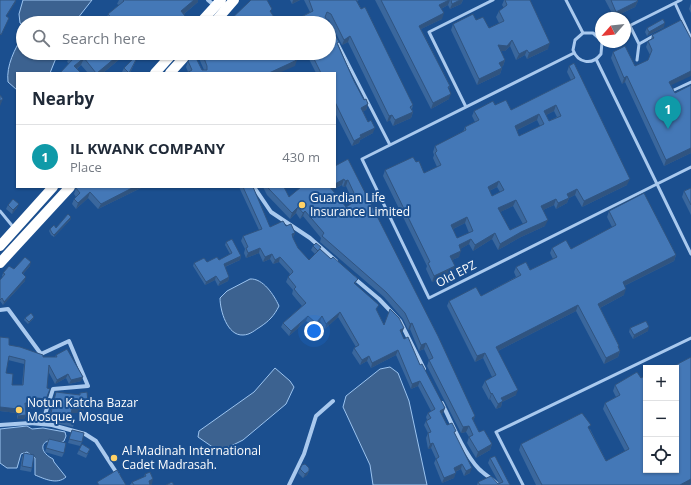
<!DOCTYPE html>
<meta charset="utf-8">
<style>
:root{--surface:#fff;--page:#f6f6f7;--text:#1f2937;--muted:#747a83;--line:#e0e1e3;--accent:#7c3aed}
body{margin:0;font-family:"Open Sans",sans-serif;background:var(--page);color:var(--text)}
.controls{position:absolute;right:12px;bottom:12px;display:grid;overflow:hidden;border-radius:0px;box-shadow:0 1px 3px #0004}
.controls button{width:36px;height:36px;display:grid;place-items:center;padding:0;border:0;border-bottom:1px solid var(--line);background:var(--surface);color:var(--text);font:20px sans-serif}
.compass{position:absolute;left:595px;top:12px;width:36px;height:36px;border-radius:50%;background:var(--surface);box-shadow:0 1px 3px #0004;rotate:243deg}
.you{position:absolute;left:314px;top:331px;width:14px;height:14px;margin:-10px;border:3px solid #fff;border-radius:50%;background:#1a73e8;box-shadow:0 0 0 6px #1a73e833}
.badge{display:grid;place-items:center;width:26px;height:26px;border-radius:50%;background:var(--accent);color:#fff;font-size:13px;font-weight:700}
.pin{position:absolute;translate:-50% -33px;filter:drop-shadow(0 1px 2px #0008)}
.pin::after{content:'';position:absolute;top:21px;width:14px;height:12px;background:inherit;clip-path:polygon(0 0,100% 0,50% 100%)}
.list{margin:0;padding:0;list-style:none}
h2{display:flex;justify-content:space-between;align-items:center;height:52px;margin:0;padding:0 16px;font-size:17px}
h2 small{font-size:13px;font-weight:400;color:var(--muted)}
.list li{display:grid;grid-template-columns:26px 1fr auto;gap:12px;align-items:center;box-sizing:border-box;height:64px;padding:0 16px;border-top:1px solid var(--line)}
.list b{display:block;font-size:15px;white-space:nowrap}
.list p{margin:0;font-size:13px;white-space:nowrap;color:var(--muted)}
.list em{font-size:13px;font-style:normal;color:var(--muted)}
.icon{flex:none;width:22px;height:22px;fill:none;stroke:currentColor;stroke-width:2;stroke-linecap:round;stroke-linejoin:round}
.map{position:relative;flex:none;width:691px;height:485px;overflow:hidden}
.search{position:absolute;background:var(--surface);box-shadow:0 1px 3px #0004;left:16px;top:16px;width:320px;height:44px;display:flex;align-items:center;gap:10px;box-sizing:border-box;padding:0 14px;border-radius:22px;color:var(--muted);font-size:15px}
.panel{position:absolute;background:var(--surface);box-shadow:0 1px 3px #0004;left:16px;top:72px;width:320px;height:116px;border-radius:0px}
.map>svg:first-child{display:block}
</style>
<div class="map">
<svg width="691" height="485" viewBox="0 0 691 485">
<rect width="100%" height="100%" fill="#1b4f8f"/>
<!-- water -->
<path fill="#3c6290" stroke="#9cc4f0" d="M23 0H92L74 23H23V25L20 23 19 14Z
M23 35V53H58L50 73H17V90L8 82C6 65 15 49 23 35Z
M250 279C263 278 274 295 279 306 274 316 269 321 260 327 255 330 250 335 243 335 227 336 220 310 220 298L227 291Z
M390 367 398 373 409 401 427 485H373L370 465 343 407 346 396 380 369Z
M275 368 290 381 294 387 286 404 243 440 225 449 214 448 198 437 199 431 254 392Z
M27 426 32 429 43 428 65 432 66 436 64 441 60 443C43 435 35 450 53 459L54 462 66 477C57 485 45 479 35 475V458L27 452 21 454 17 468H7L0 463V429Z"/>
<g fill="none" stroke-linecap="round" stroke-linejoin="round">
<!-- lane -->
<path stroke="#a9c9ee" stroke-width="3" d="M566 0 583 33
M675 3 691 38
M630 26 639 44
M625 28 681 0
M601 40 593 33H583L575 40 573 50C578 63 592 66 601 54L602 42
M337 42 390 145
M574 53 362 159 429 298 657 184 691 254
M596 59 657 184 691 167
M637 60 639 44 655 35
M674 90 691 82
M466 107 429 32 493 0
M0 211 14 228
M523 485 496 432 691 338"/>
<!-- street -->
<path stroke="#a9c9ee" stroke-width="4" d="M208 0 215 6
M254 187 271 212 310 238 336 261
M354 278 379 299 400 321 424 369
M0 310 8 309 41 354 69 341 88 386 53 389 42 424
M442 403C451 422 465 455 479 469 485 475 492 478 498 485
M0 425 30 423 52 425 85 434 96 441 118 475
M289 485 304 454 316 416 333 401"/>
<!-- highway -->
<path stroke="#fff" stroke-width="10" d="M200 23 221 0
M214 23 234 0
M155 73 173 53
M170 73 188 53
M0 246 53 187
M0 263 70 187"/>
</g>
<!-- wall -->
<path fill="#3a679d" fill-rule="evenodd" d="M119 0H198V2L184 14 185 16 182 23H107L106 21 108 14 119 5 117 4Z
M290 0H300L292 4Z
M304 0H359L357 1 413 105 412 109 413 112 411 118 393 126 390 120 387 122 348 42 342 45 329 20 327 19 329 23H294L295 20 310 12Z
M375 0H463L461 4 450 9 448 5 441 9 442 19 421 29 450 86 449 89V99L431 109Z
M504 0H530L548 49 527 59 525 55 516 60 510 46 505 51H501L505 60 503 66 501 67 502 68 500 74 477 85 451 30 453 24 476 20 489 28 499 23 496 17 499 11 504 8 502 5Z
M605 0H637L638 1 635 7 614 17Z
M691 3V13L689 9Z
M681 20 671 86 675 93 691 85V153L664 166 625 82 622 84 611 58 613 52 635 66 648 61 650 55 646 47 648 41 651 40 652 35Z
M664 27 647 36 645 32 647 28Z
M338 44 354 81 364 100 368 104 366 110 363 111 373 133 360 140 359 143 352 146 335 113V73H316L306 53H329Z
M71 53H127L103 73H88L81 65 77 69 67 62 70 55 71 54Z
M200 53H295V66L188 72 186 67 188 61 202 70H204L198 56Z
M138 56 130 73H123L122 72 124 68Z
M569 66 627 185 582 207 575 195 569 198 567 203 556 209 554 205 543 210 545 226 519 238 498 250 492 239 473 251 469 244 460 249 459 257 452 260V272L432 282 426 269 427 266 383 176 385 170 416 162 424 173 437 167 433 158 434 155 433 152 435 146 463 132 465 127 475 122 472 116 474 111 495 105 511 110 571 80 567 72ZM554 111 557 117 549 121 546 115ZM537 120 540 126 519 136 517 130ZM497 187 500 192 492 196 489 191ZM513 206 523 224 510 230 500 212ZM465 223 469 233 457 238 453 229Z
M348 159 475 416 473 421 479 432 492 444 490 450 476 458 467 443 469 437 466 432 461 433 427 366 429 360 424 349 419 351 410 329 408 330 403 319 384 297 320 242 321 238 303 216 300 219 296 213 290 219 267 195 263 187H286L284 188 289 197ZM342 185 343 187 346 186 350 195 348 200 350 205 346 207 332 190Z
M143 187 98 209 88 198 76 209 72 204 74 199 76 197 74 194 76 188Z
M239 187H253L270 227 286 226 295 233 293 237 292 238 298 248 309 260 315 254 311 250 313 246 320 249 331 259 358 279 355 284 377 310V311L384 325 402 333H401L404 339 420 365 445 408 443 413 441 414 447 425 455 434 470 473 464 476 461 469 455 472 454 478 442 483 434 463 436 459 431 448 428 449 426 438 428 433 424 425 426 421 427 420 426 417 428 413 431 411 418 386 411 389 396 355 371 368 367 361 360 365 352 353 354 348 356 347 338 317 325 329 320 321 315 327 306 321 289 336 281 327 283 323 302 306 296 299 292 294 293 290 286 282 288 277 290 274 279 262 273 264 270 259 263 262 259 253 246 258 244 253 245 249 241 241 243 236 259 230Z
M691 188V215L682 197 684 191Z
M8 205 17 208 12 214 6 209Z
M609 211 676 255 674 261 624 286V295L600 308 619 346V348L620 351 618 357 604 364 576 311 498 351 516 395 502 402 501 407 496 409 490 399 489 400 482 387 485 381 492 377 483 358 475 362 447 306 449 301 481 296 516 277 514 272 516 267 530 270 553 259 550 253 552 248 571 249 612 227 607 217Z
M71 219 54 237 51 235 49 231 50 229 56 228Z
M226 242 241 256 240 260 225 267 229 277 228 281 218 286 215 280 205 285 193 266 194 263 207 262 219 260 230 254 225 245Z
M30 266 23 274 25 281 3 305 0 301 3 277 2 276 3 273Z
M34 317 33 319 28 324 24 320 25 318Z
M630 328 648 331 633 339 629 332Z
M9 345 43 357H55L56 355 81 381 69 384 66 378 55 384 48 371 45 402H37L35 409 25 407 26 415 24 419H17V413L0 411ZM8 360 24 364 22 385H12L6 373Z
M691 357V485H536L519 450 521 444 590 429 606 461 625 451 603 409 605 403 616 397 613 391 615 385 637 372 646 470Z
M56 392 79 395 80 393 87 406H84V409L83 413H71L70 419 74 424 73 427 47 421 49 413H50Z
M72 430 82 442 80 446 68 443Z
M49 439 64 453 62 457 45 452Z
M90 449 86 458 77 454 79 450Z
M24 453 32 468 31 472 20 470 22 457Z
M490 458 510 485H477L478 482 498 484 499 483 488 463Z
M300 469 309 471 307 475 303 478 298 473Z
M145 474 152 484 150 485H130L132 482 144 477Z"/>
<!-- shaded-wall -->
<path fill="#305480" d="M16 0V2L4 20 6 16Z
M194 0H198V2L179 18 181 11Z
M293 0H300L292 4Z
M449 0H450L448 5 437 11 439 5Z
M460 0H463L461 4 450 9 452 4Z
M638 1 635 7 614 17 616 12Z
M444 13 442 19 417 31 419 26Z
M185 16 182 23H178L179 21Z
M665 23 664 27 647 36 649 32Z
M350 36 348 42 342 45 344 40Z
M512 40 510 46 505 51H496L498 45Z
M550 43 548 49 527 59 529 53Z
M527 50 525 55 516 60 519 54Z
M121 53H127L103 73H97Z
M84 58 81 65 71 73 74 66Z
M297 60 295 66 279 73H269Z
M505 60 503 66 497 69 499 63Z
M502 68 500 74 477 85 479 79Z
M691 71V76L667 87 669 82Z
M627 76 625 82 622 84 624 78Z
M451 94 449 99 431 109 433 103Z
M3 99 0 106V101Z
M368 104 366 110 359 113 361 108Z
M556 105 554 111 542 117 544 111Z
M413 112 411 118 393 126 395 120Z
M539 114 537 120 513 132 515 126Z
M392 115 390 120 387 122 389 116Z
M375 128 373 133 360 140 359 143 352 146 354 141 360 135Z
M691 148V153L664 166 666 160Z
M344 179 342 185 327 192 329 187H335V184Z
M630 179 627 185 582 207 584 201Z
M348 180 346 186 343 187 345 181Z
M499 181 497 187 485 193 488 187Z
M134 187H143L98 209 101 204Z
M577 189 575 195 569 198 567 203 556 209 558 203 567 194Z
M90 192 88 198 76 209 78 203Z
M556 199 554 205 539 212 541 206Z
M516 200 513 206 496 214 498 208Z
M19 204 17 208 12 214 13 210Z
M298 207 296 213 290 219 292 213Z
M305 211 303 216 300 219 303 213Z
M71 217V219L54 237V235Z
M467 217 465 223 449 231 451 225Z
M548 220 545 226 519 238 498 250 500 244 521 232Z
M295 233 293 237 290 239 292 234Z
M495 233 492 239 473 251 475 245Z
M471 239 469 244 457 251 459 245Z
M260 248 259 253 246 258 248 253Z
M461 251 459 257 448 262 450 256Z
M272 254 270 259 263 262 265 257Z
M676 255 674 261 620 288 623 282Z
M241 256 240 260 222 268 224 264Z
M280 257 279 262 273 264 275 260Z
M31 262 30 266 21 276 22 273Z
M455 266 452 272 432 282 434 276Z
M216 276 215 280 205 285 206 282Z
M26 277 25 281 3 305 4 302Z
M229 277 228 281 218 286 220 282Z
M626 289 624 295 596 310 598 304Z
M578 305 576 311 494 353 496 347Z
M340 312 338 317 325 329 326 324Z
M308 316 306 321 289 336 291 331Z
M322 316 320 321 315 327 316 323Z
M34 317 33 319 28 324 29 322Z
M412 323 410 329 408 330 410 324Z
M649 327 648 331 633 339 634 335Z
M404 328 402 333 398 335 400 330Z
M426 343 424 349 419 351 421 345Z
M398 350 396 355 371 368 372 363Z
M620 351 618 357 604 364 606 358Z
M485 353 483 358 475 362 477 356Z
M369 356 367 361 360 365 362 360Z
M68 374 66 378 55 384 57 380Z
M83 377 81 381 69 384 71 380Z
M420 381 418 386 411 389 412 384Z
M518 390 516 395 502 402 501 407 496 409 498 404 501 398Z
M492 393 490 399 489 400 491 394Z
M37 398 46 399 45 402H36Z
M84 402H88L87 406H83Z
M0 407 18 409 17 413 0 411Z
M445 408 443 413 438 415 440 411Z
M72 409H84L83 413H70Z
M26 415 24 419H17L18 416Z
M475 416 473 422 472 418Z
M469 426 466 432 461 433 463 427Z
M433 443 431 448 428 449 430 444Z
M492 444 490 450 476 458 478 452Z
M462 464 461 469 452 473 454 468Z
M472 468 470 473 464 476 466 471Z
M309 471 307 475 303 478 305 474Z
M456 473 454 478 442 483 444 478Z
M153 479 152 484 150 485 149 481Z
M691 479V483L690 485H680Z"/>
<!-- building -->
<path fill="#4478b7" stroke="#305480" fill-rule="evenodd" d="M0 0H16L6 16 9 18 1 35 0 34Z
M123 0H194L181 11 185 16 179 21 180 23H116L108 14 124 1Z
M251 0H267L272 9 270 11 278 23H227Z
M309 0H356L361 9 365 7 413 105 410 107 413 112 395 120 392 115 389 116 350 36 344 40 331 14 327 12 325 17 329 23H296L295 20 313 11Z
M381 0H449L439 5 444 13 419 26 450 86 448 87 451 94 433 103Z
M451 0H460L452 4Z
M505 0H530L550 43 529 53 527 50 519 54 512 40 507 46 498 45 505 60 499 63 502 68 479 79 453 24 473 14 476 20 483 17 489 28 504 21 499 11 507 5Z
M611 0H637L638 1 616 12Z
M663 19 665 23 649 32 647 28Z
M681 20 691 39V71L669 82 675 93 691 85V148L666 160 627 76 624 78 613 52 625 46 635 66 648 60 652 50 648 41 654 38 652 35Z
M329 24 339 42 337 43 354 81 364 100 366 99 368 104 361 108 368 122 371 120 375 128 360 135 361 137 354 141 335 102V73H321L311 53H329Z
M72 53H121L97 73H96L84 58 74 66 81 73H60L73 59 70 55Z
M202 53H295L297 60 269 73H187L192 70 188 61 192 55 194 54 202 70H207V66Z
M137 55 138 56 129 73 124 68Z
M574 63 630 179 584 201 577 189 567 194 569 198 558 203 556 199 541 206 548 220 521 232 500 244 495 233 475 245 471 239 459 245 461 251 450 256 455 266 434 276 428 263 430 262 385 170 413 157 416 162 419 161 424 173 441 165 435 153 437 151 435 146 466 130 465 127 479 120 474 111 493 101 495 105 506 100 511 110 575 78 569 66ZM556 105 561 116 549 121 544 111ZM539 114 544 124 519 136 515 126ZM499 181 504 190 492 196 488 187ZM516 200 527 222 510 230 498 208ZM467 217 473 231 457 238 451 225Z
M0 95 3 99 0 101Z
M348 159 438 336 475 416 472 418 479 432 484 430 492 444 478 452 469 437 473 435 469 426 463 427 429 360 433 358 426 343 421 345 412 323 410 324 405 313 386 292 322 236 324 233 305 211 303 213 298 207 292 213 269 189 268 187H284L289 197 301 187H330L346 207 354 202 350 195 354 193 348 180 345 181 344 179 335 184V166Z
M77 187H134L101 204 90 192 78 203 74 199 80 193 76 188Z
M243 187H253L270 227 283 221 286 226 291 224 295 233 292 234 293 238 298 248 309 260 320 249 331 259 333 257 358 279 354 283 379 305 376 309 384 325 390 309 399 318 404 328 400 330 404 339 408 337 420 365 422 364 445 408 440 411 447 425 452 423 456 431 454 432 472 468 466 471 462 464 454 468 456 473 444 478 436 459 439 457 433 443 430 444 428 433 431 432 426 421 431 418 428 413 435 409 420 381 412 384 398 350 372 363 369 356 362 360 354 348 359 345 340 312 326 324 322 316 316 323 308 316 291 331 283 323 306 303 298 294 294 289 296 287 288 277 293 272 292 270 280 257 275 260 272 254 265 257 260 248 248 253 246 248 248 247 243 236 262 229Z
M691 188V205L684 191Z
M644 193 676 255 623 282 626 289 598 304 619 346H618L620 351 606 358 578 305 496 347 518 390 501 398 503 401 498 404 492 393 491 394 485 381 496 375 485 353 477 356 449 301 476 287 481 296 521 275 516 267 526 262 530 270 557 257 552 248 566 240 571 249 616 225 609 211Z
M13 199 19 204 13 210 8 205Z
M68 214 71 217 54 235 52 233 50 229 54 225 56 228Z
M232 239 241 256 224 264 229 277 220 282 216 276 206 282 194 263 204 258 207 262 217 257 219 260 232 253 226 242Z
M316 243 321 247 318 251 313 246Z
M25 257 31 262 22 273 26 277 4 302 2 298 0 300V280L5 274 3 273 9 266 14 269Z
M31 313 34 317 29 322 25 318Z
M646 321 649 327 634 335 630 328Z
M0 337 9 338V345L20 347 43 355V357H57L56 355 67 349 83 377 71 380 68 374 57 380 49 365 47 388 50 389 46 399 37 398 36 405 25 403 26 415 18 416V409L0 407ZM9 356 25 360 23 385H12L13 374 6 373Z
M691 357V479L680 485H542L521 444 582 413 591 425 588 427 606 461 629 449 605 403 620 395 615 385 637 372 641 378 646 375V470H676V368H670Z
M666 365 667 368H660Z
M56 392 80 395V393L87 392 88 402H84V409H72L70 419 75 420 74 424 48 417 49 413H51Z
M38 414H42L40 418H38Z
M72 430 84 433 82 442 69 439Z
M49 439 66 443 64 453 46 448Z
M82 444 90 449 87 454 79 450Z
M24 453 34 455 32 468 22 466Z
M495 456 510 485H480L478 482 491 476 498 484 503 482 490 458Z
M305 464 309 468V471L305 474 300 469 302 465Z
M117 470 126 485H99L97 482Z
M150 472 153 479 149 481 150 485H134L132 482 146 476 145 474Z
M172 482 174 485H166Z"/>
<!-- markers -->
<g fill="#ffd166" stroke="#1b4f8f" stroke-width="1.5">
<circle cx="302" cy="205" r="4"/>
<circle cx="19" cy="410" r="4"/>
<circle cx="114" cy="458" r="4"/>
</g>
<g text-anchor="middle" stroke-width="4" stroke-linejoin="round" paint-order="stroke">
<!-- poi labels -->
<g font-size="12" fill="#fff" stroke="#1b4f8f" text-anchor="start">
<text x="310" y="202">Guardian Life<tspan x="310" dy="14">Insurance Limited</tspan></text>
<text x="27" y="407">Notun Katcha Bazar<tspan x="27" dy="14">Mosque, Mosque</tspan></text>
<text x="122" y="455">Al-Madinah International<tspan x="122" dy="14">Cadet Madrasah.</tspan></text>
</g>
<!-- street labels -->
<g font-size="12" fill="#fff" stroke="#1b4f8f">
<text transform="translate(456 274) rotate(-27)" y="4">Old EPZ</text>
</g>
</g>
</svg>
<div class="controls">
<button>+</button>
<button>−</button>
<button><svg class="icon" aria-label="locate" viewBox="0 0 24 24"><circle cx="12" cy="12" r="6"/><path d="M12 2v4M12 18v4M2 12h4M18 12h4"/></svg></button>
</div>
<svg class="compass" viewBox="-18 -18 36 36"><path d="M0-13l5 13h-10z" fill="#e53935"/><path d="M0 13l5-13h-10z" fill="#747a83"/></svg>
<div class="you"></div>
<div class="pin badge" style="left:668px;top:129px;background:#0f9aa8">1</div>
<div class="search"><svg class="icon" aria-label="search" viewBox="0 0 24 24"><circle cx="10" cy="10" r="6"/><path d="M15 15l6 6"/></svg>Search here</div>
<section class="panel">
<h2>Nearby<small></small></h2>
<ul class="list">
<li><span class="badge" style="background:#0f9aa8">1</span><div><b>IL KWANK COMPANY</b><p>Place</p></div><em>430 m</em></li>
</ul>
</section>
</div>
